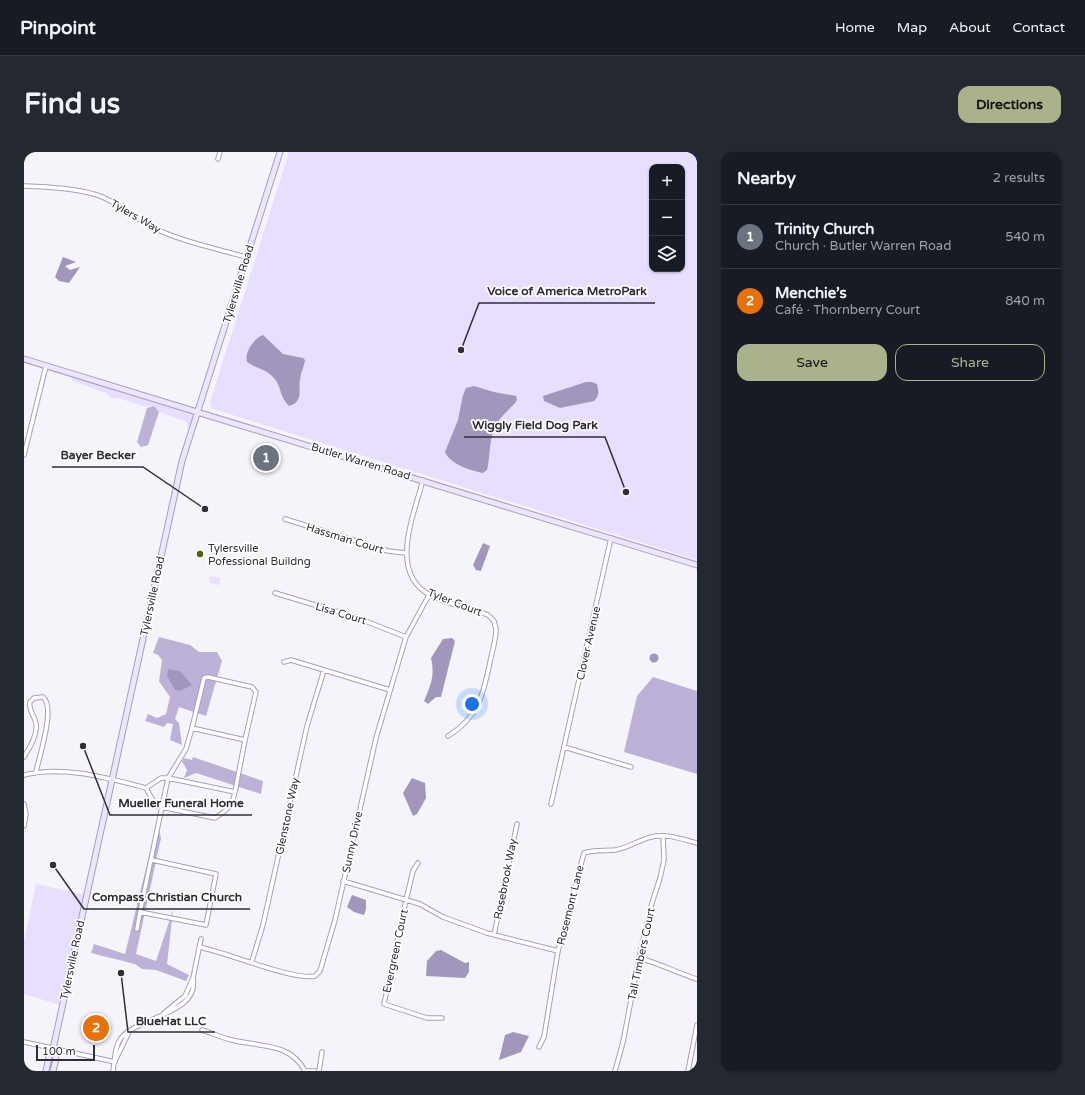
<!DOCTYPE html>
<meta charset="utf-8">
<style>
:root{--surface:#171b24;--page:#242831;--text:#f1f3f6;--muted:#9ea1a6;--line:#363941;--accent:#a9b28b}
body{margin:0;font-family:"Varela Round",sans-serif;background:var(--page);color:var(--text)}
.controls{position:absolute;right:12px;top:12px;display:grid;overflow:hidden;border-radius:8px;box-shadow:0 1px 3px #0004}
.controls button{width:36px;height:36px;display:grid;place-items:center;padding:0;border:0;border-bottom:1px solid var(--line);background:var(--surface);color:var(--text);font:20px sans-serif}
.scale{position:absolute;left:12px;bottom:10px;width:59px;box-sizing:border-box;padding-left:4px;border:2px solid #312d3a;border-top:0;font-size:11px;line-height:14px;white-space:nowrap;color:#312d3a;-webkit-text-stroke:3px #fff;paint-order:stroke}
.you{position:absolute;left:448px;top:552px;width:14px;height:14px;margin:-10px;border:3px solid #fff;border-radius:50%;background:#1a73e8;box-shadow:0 0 0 6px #1a73e833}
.badge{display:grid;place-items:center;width:26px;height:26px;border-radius:50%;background:var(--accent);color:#fff;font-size:13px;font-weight:700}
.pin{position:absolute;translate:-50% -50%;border:2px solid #fff;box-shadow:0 1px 4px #0006}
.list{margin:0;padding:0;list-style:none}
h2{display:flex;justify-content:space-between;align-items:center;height:52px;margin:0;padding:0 16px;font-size:17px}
h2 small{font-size:13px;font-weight:400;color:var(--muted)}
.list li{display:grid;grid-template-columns:26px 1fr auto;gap:12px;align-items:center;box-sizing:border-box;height:64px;padding:0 16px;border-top:1px solid var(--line)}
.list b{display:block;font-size:15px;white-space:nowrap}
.list p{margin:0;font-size:13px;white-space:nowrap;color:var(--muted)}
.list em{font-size:13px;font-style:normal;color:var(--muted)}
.actions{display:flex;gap:8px;padding:12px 16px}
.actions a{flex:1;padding:9px 0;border:1px solid var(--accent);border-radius:12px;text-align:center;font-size:14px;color:var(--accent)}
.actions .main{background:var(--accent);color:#111}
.icon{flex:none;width:22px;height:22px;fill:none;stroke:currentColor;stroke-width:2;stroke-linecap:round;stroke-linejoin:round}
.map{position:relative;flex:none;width:673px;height:919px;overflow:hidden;border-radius:12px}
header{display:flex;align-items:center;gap:24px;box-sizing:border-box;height:56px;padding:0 20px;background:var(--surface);border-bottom:1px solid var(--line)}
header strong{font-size:19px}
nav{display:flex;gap:22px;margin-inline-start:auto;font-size:14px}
.intro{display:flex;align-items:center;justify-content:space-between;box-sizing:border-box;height:96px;padding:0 24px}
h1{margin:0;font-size:28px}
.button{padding:10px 18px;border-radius:12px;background:var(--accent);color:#111;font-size:14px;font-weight:700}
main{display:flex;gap:24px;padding:0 24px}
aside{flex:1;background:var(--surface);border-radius:12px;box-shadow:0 1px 3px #0004}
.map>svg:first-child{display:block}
</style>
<header>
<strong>Pinpoint</strong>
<nav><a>Home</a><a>Map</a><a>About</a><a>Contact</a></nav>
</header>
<div class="intro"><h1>Find us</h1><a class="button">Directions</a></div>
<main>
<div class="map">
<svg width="673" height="919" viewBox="0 0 673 919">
<rect width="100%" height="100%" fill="#f6f4fb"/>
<!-- green -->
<path fill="#e8deff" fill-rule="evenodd" d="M265 0H673V408L189 257 186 252 187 247ZM628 15H658V117H628Z
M49 222 173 260 165 286 163 270 135 260 130 254C115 257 103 245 87 246L82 241 48 229Z
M185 424 197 426 195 433 186 431Z
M12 732 62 743 39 854 0 842V790Z"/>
<!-- forest -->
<path fill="#bdb1d8" d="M130 254 135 260 124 293 117 295 113 290 123 256Z
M135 485 166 493 175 500H193L198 509 182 564 155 555 151 567 155 571 158 593 146 588 149 572 143 571 140 575 121 569 124 562 133 566 142 562 146 545 135 529 138 508 134 503 129 501Z
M629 525 673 539V622L600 600 613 544Z
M169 605 239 629 237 642 172 621 160 626 163 618 158 609 160 606 168 608Z
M135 678 137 686 112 802 132 809 149 758 143 812 165 823 162 829 132 818 118 817 111 812 67 801 70 792 101 802 130 684Z"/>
<!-- water -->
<path fill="#a296bc" d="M39 105 52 110 41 114 46 118 56 115 45 131 35 129 31 125Z
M239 183 259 202 279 206 281 208C280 215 277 220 276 227 274 238 280 250 265 254 255 245 258 235 250 226 241 216 233 217 223 210 220 201 230 186 239 183Z
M562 230H568L573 232C575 240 575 244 570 249L536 256 520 249 519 244Z
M450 234 470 240 492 244 493 248C489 255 478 262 473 272 464 286 467 303 463 318L459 321C446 318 427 313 421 300L434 268 439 243 442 236Z
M459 391 466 394 457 419 452 418 449 413Z
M428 486 431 489 417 545H412L404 552 400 549C407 532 411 524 407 506L419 487Z
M625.5 506a4.5 4.5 0 1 1 9 0a4.5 4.5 0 1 1-9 0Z
M144 517 156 519 168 533 156 539 151 538 143 524Z
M388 626 401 631 402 646 393 662 389 664 379 641Z
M328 743 342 748V757L340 763 330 760 323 755Z
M417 798 441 811 445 810V820L441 826 402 824 403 809 412 799Z
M489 880 505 884 497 900 475 908 481 883Z"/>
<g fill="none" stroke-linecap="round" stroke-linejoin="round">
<defs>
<path id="minor" d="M194 7 196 0
M0 34C24 35 50 36 73 43 92 49 108 64 126 74 155 89 190 96 222 105
M0 303 22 214
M399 328C390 363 364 421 406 443 424 453 445 455 464 463L470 469 472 477C472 488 468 500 466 510 459 543 455 565 424 584
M261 367 364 399 382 401
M251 441 331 465 382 485
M260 510 267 508 366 538
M168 576 180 526 184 525 228 535 232 540 221 588
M540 595 607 615
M0 605C5 596 14 583 12 572 11 564 4 558 6 550L10 546 19 545C32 555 15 605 12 620
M0 623C39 613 84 626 122 636L137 626H144L211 640C208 654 203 658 191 666L132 654 122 636
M0 652 2 662 0 674
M527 652 587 386
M128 708 192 722 182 773 116 760 144 626 162 597 168 576 221 588 211 640
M394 711 389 719 382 748 360 852 403 866H418
M319 729 396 752 419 765 463 781 534 799
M113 777 116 760
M470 783 493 672
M175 795C202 800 270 829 291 824L296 819 311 768 352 586 382 485 405 443
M615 806C635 811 653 821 673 827
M228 809 239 773 283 574 300 518
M140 861 161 844 169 826 177 787
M178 878C188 881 198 886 208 888 235 895 266 890 281 919
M0 890 91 910
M515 895 520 885 534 799 560 701C570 698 581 699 591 698 604 696 615 688 627 685 642 681 658 687 673 691
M91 909 104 882
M89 919C91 908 90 896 97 886 114 865 176 862 169 826
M281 919H291
M295 919 298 900
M591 919 599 890 615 806 628 751 636 726 640 708 639 684
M664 919 673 873"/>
<path id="secondary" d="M0 207 673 413
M22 919 25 905 29 897 158 309 256 0
M29 919 32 907 29 897"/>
</defs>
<!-- minor casing -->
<use href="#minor" stroke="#a89ebd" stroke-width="5.5"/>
<!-- secondary casing -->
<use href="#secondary" stroke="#a89ebd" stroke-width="7"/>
<!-- minor -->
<use href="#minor" stroke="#fff" stroke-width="3.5"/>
<!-- secondary -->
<use href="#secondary" stroke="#ece5fc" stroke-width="5"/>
</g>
<!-- markers -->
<circle fill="#506209" stroke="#fff" stroke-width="1.5" cx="176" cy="402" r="4"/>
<g text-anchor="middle" stroke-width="3.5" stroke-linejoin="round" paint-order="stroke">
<!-- street labels -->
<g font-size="11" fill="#312d3a" stroke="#fff">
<text transform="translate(112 64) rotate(30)" y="4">Tylers Way</text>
<text transform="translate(214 132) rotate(-73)" y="4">Tylersville Road</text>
<text transform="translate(337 309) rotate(17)" y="4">Butler Warren Road</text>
<text transform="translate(321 386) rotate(17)" y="4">Hassman Court</text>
<text transform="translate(128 444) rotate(-78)" y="4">Tylersville Road</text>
<text transform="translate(431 450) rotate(21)" y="4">Tyler Court</text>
<text transform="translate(317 461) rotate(17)" y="4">Lisa Court</text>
<text transform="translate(564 491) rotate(-77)" y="4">Clover Avenue</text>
<text transform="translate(263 664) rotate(-78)" y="4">Glenstone Way</text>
<text transform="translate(328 690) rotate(-78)" y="4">Sunny Drive</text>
<text transform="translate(481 727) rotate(-79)" y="4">Rosebrook Way</text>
<text transform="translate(546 753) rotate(-76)" y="4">Rosemont Lane</text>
<text transform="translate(371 799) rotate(-78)" y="4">Evergreen Court</text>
<text transform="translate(617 802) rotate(-78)" y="4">Tall Timbers Court</text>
<text transform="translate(48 808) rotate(-78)" y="4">Tylersville Road</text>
</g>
<!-- poi labels -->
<g font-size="11" fill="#312d3a" stroke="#fff" text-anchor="start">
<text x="184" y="400">Tylersville<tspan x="184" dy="13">Pofessional Buildng</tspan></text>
</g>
</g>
<!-- callouts -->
<path fill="none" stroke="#312d3a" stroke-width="1.5" d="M437 198L455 151H631M602 340L581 285H440M181 357L119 315H28M59 594L86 663H228M29 713L60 757H226M97 821L104 880H191"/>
<g fill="#312d3a" stroke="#fff" stroke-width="1.5">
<circle cx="437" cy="198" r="4"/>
<circle cx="602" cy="340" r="4"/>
<circle cx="181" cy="357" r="4"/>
<circle cx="59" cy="594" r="4"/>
<circle cx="29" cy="713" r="4"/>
<circle cx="97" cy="821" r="4"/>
</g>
<g font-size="12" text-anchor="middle" font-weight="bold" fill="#312d3a" stroke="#fff" stroke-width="3.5" stroke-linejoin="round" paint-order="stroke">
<text x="543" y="143">Voice of America MetroPark</text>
<text x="511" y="277">Wiggly Field Dog Park</text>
<text x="74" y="307">Bayer Becker</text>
<text x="157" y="655">Mueller Funeral Home</text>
<text x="143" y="749">Compass Christian Church</text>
<text x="147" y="873">BlueHat LLC</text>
</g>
</svg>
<div class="controls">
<button>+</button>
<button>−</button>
<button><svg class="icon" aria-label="layers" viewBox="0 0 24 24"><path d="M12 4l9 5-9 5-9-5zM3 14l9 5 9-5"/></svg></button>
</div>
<div class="scale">100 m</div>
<div class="you"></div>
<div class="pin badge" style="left:242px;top:306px;background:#6b7280">1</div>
<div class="pin badge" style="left:72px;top:876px;background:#e8710a">2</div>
</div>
<aside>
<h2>Nearby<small>2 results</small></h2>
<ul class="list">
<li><span class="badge" style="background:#6b7280">1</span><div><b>Trinity Church</b><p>Church · Butler Warren Road</p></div><em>540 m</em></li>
<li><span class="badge" style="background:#e8710a">2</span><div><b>Menchie’s</b><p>Café · Thornberry Court</p></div><em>840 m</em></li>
</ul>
<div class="actions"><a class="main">Save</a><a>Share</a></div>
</aside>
</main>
